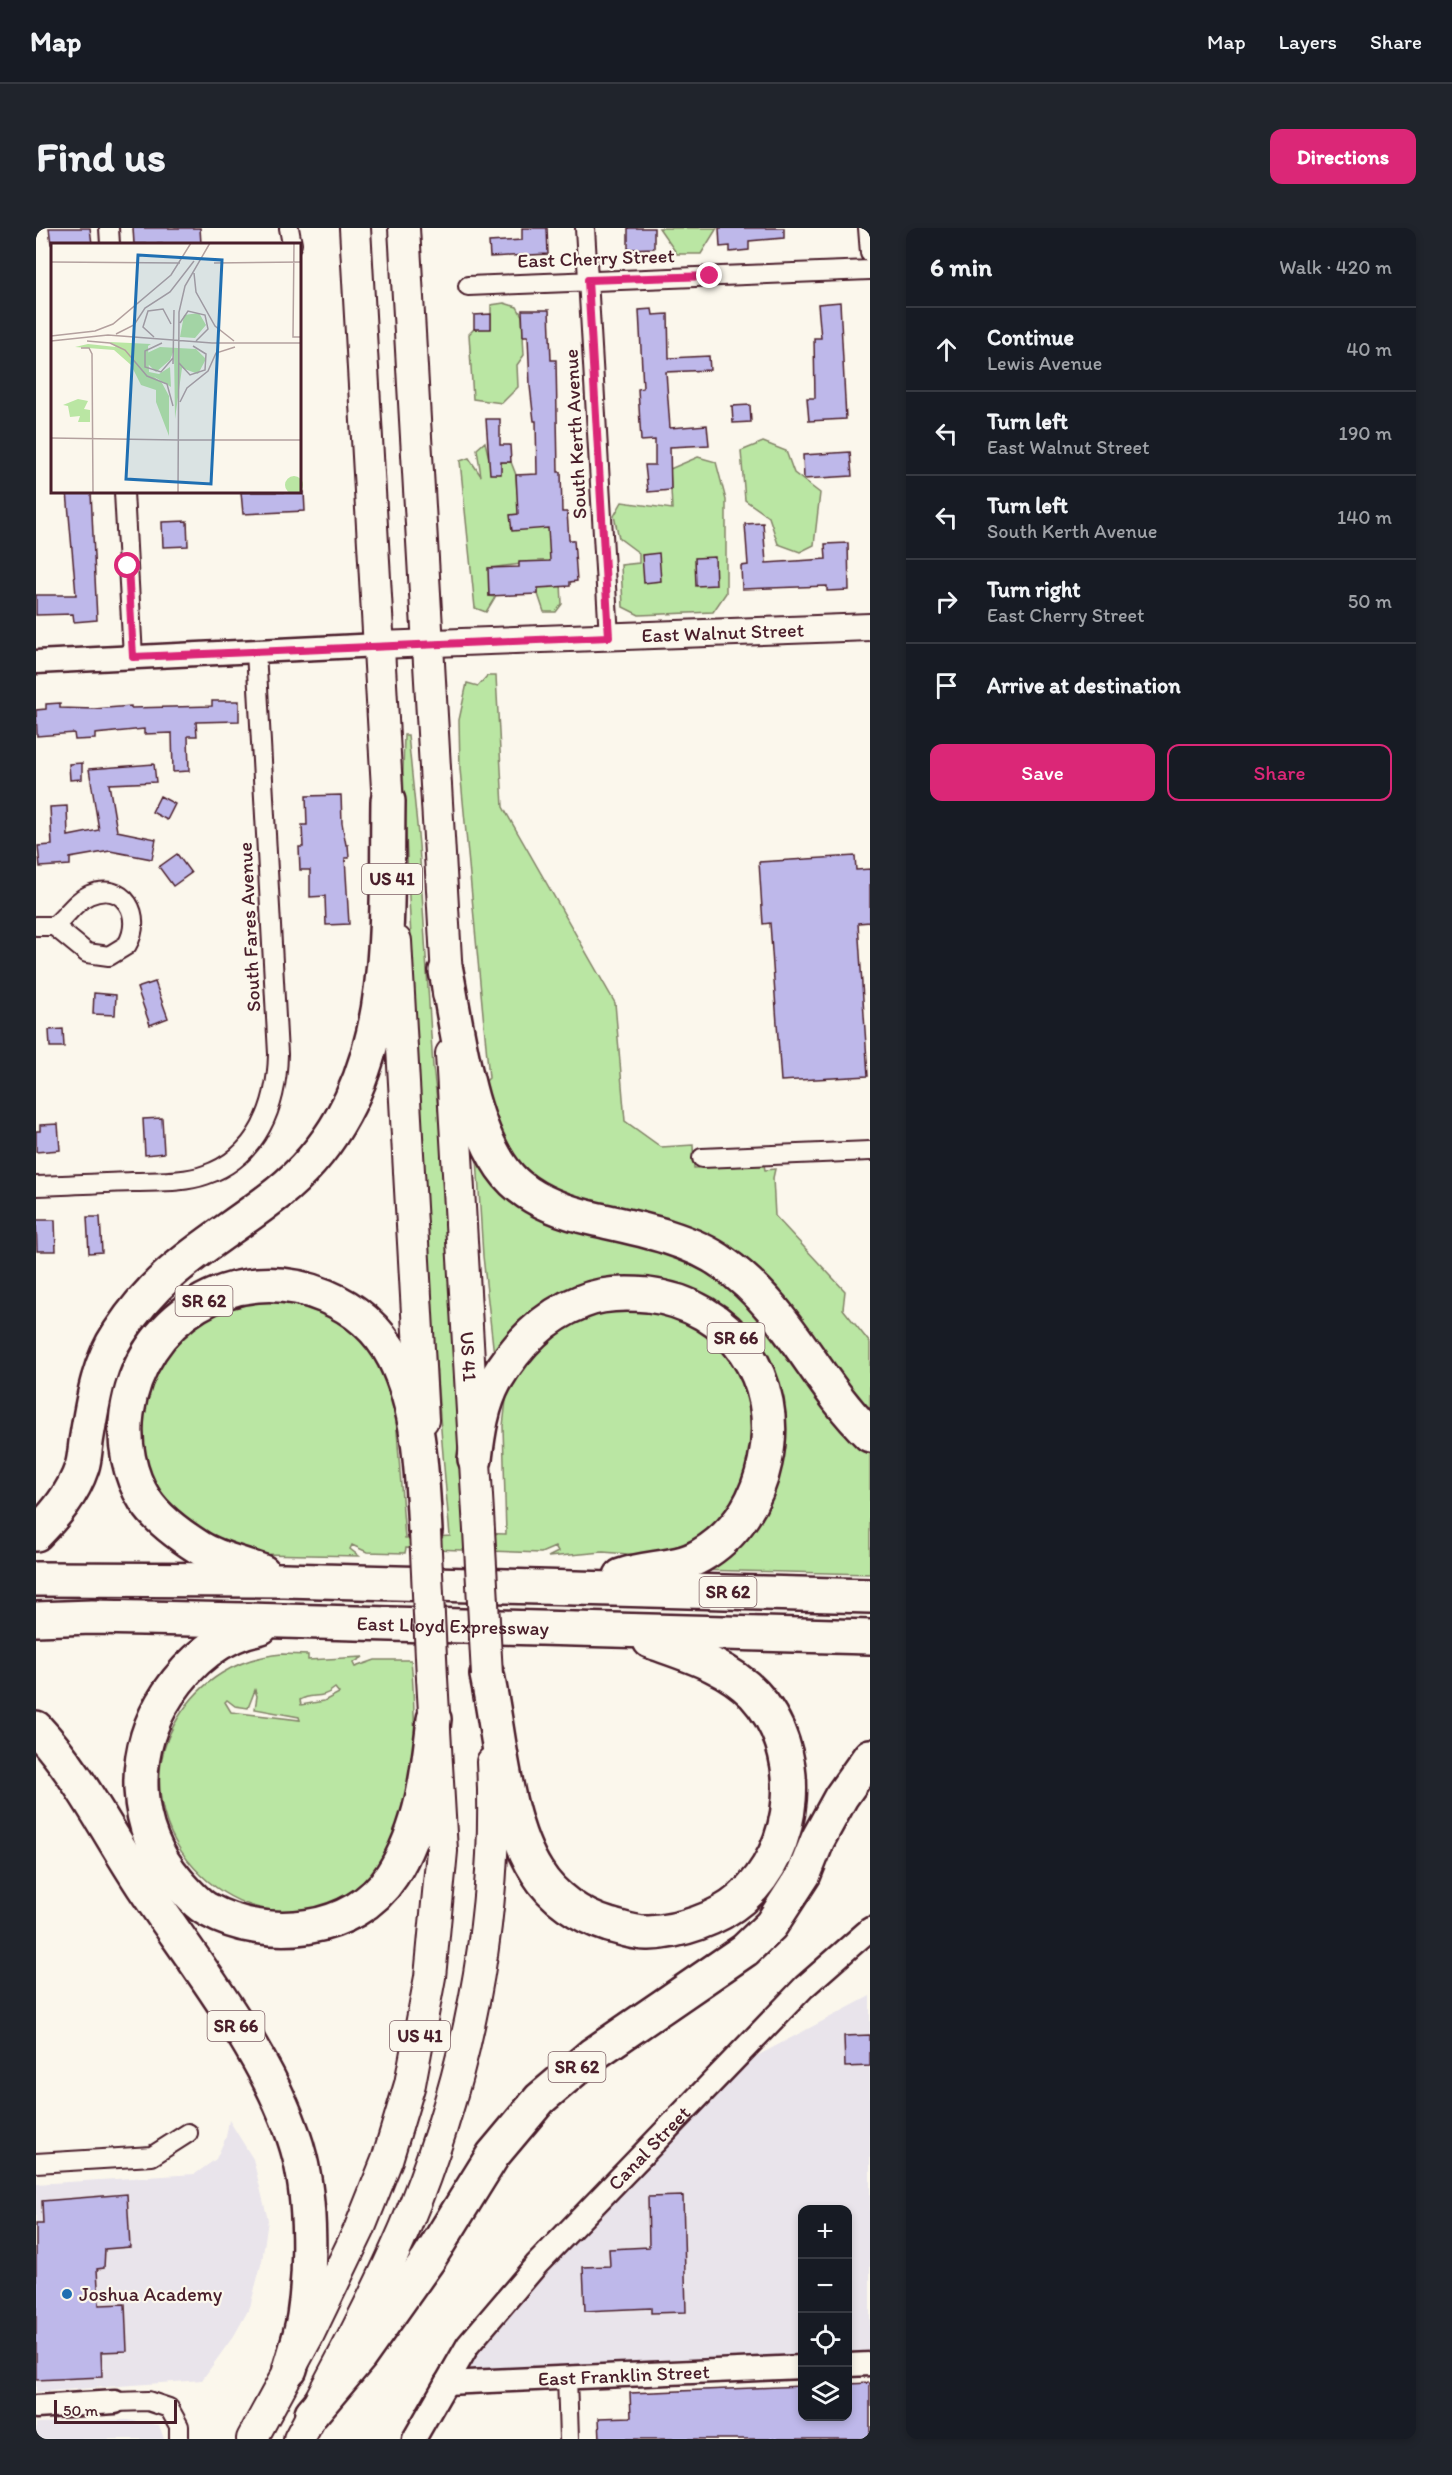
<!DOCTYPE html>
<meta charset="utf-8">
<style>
:root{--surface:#171b24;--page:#20242c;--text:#f1f3f6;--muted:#9ea1a6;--line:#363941;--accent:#db2777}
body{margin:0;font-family:Itim,sans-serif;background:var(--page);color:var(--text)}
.controls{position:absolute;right:18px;bottom:18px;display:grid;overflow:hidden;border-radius:12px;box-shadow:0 3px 9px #0003}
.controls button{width:54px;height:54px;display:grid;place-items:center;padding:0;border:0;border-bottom:2px solid var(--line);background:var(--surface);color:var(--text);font:30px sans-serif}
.scale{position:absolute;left:18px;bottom:15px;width:123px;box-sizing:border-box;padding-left:6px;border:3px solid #4a1f2b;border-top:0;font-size:16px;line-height:21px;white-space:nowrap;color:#4a1f2b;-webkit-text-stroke:4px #fbf7ec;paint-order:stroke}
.stop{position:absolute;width:18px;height:18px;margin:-14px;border:4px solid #db2777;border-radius:50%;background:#fff}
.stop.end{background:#db2777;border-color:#fff;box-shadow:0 2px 6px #0008}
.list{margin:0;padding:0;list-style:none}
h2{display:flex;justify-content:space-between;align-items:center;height:78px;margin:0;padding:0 24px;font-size:26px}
h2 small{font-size:20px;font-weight:400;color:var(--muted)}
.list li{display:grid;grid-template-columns:39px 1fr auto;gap:18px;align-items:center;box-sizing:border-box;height:84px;padding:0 24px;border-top:2px solid var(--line)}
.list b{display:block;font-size:22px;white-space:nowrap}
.list p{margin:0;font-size:20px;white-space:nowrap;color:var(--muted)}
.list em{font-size:20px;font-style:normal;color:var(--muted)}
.actions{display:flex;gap:12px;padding:18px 24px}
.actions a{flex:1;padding:14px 0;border:2px solid var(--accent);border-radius:12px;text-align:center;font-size:21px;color:var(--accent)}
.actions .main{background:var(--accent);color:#fff}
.icon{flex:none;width:33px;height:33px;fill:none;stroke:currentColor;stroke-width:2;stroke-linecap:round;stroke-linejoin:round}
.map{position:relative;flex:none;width:834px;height:2211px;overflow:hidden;border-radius:12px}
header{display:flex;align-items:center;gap:36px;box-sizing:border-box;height:84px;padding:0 30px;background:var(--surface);border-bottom:2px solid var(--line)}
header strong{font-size:28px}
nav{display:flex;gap:33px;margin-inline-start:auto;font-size:21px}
.intro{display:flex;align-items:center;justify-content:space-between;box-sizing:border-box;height:144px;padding:0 36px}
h1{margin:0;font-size:42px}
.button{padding:15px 27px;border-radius:12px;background:var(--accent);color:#fff;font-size:21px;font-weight:700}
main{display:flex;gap:36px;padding:0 36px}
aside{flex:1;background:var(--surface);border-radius:12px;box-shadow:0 3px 9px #0003}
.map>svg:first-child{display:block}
</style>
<header>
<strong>Map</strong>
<nav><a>Map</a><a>Layers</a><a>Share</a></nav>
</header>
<div class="intro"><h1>Find us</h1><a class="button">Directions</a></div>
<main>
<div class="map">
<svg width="834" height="2211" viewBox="0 0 834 2211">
<rect width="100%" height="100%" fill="#fbf7ec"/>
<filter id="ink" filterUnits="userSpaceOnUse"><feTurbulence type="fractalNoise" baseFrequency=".0167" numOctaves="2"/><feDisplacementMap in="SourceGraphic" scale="12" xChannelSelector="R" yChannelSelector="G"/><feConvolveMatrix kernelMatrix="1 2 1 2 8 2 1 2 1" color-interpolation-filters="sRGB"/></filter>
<g filter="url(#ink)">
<!-- built -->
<path fill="#e9e4eb" d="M834 1768V2137L812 2138V1982H766V2140L410 2155 683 1848Z
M193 1892 217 1931 232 1992 226 2033 214 2079 199 2106 166 2152 0 2164V1956L159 1946 180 1931 190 1909Z
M91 2192 123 2197 128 2211H0V2195Z"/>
<!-- green -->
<path fill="#bae6a3" stroke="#828267" stroke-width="1.5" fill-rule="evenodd" d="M623 0H681L665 26H641Z
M468 75 481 79 486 88 488 127 481 137 482 159 466 175 437 171 433 106 438 101 455 100V77Z
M449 214 454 235 475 234 480 247 481 265 512 298 525 355 526 376 520 384H508L502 366 501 334 453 340V368L459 369 458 371 450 384 439 380 424 233 433 230 445 248 441 221Z
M727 214 750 223 758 245 784 265 778 317 764 324 742 316 733 289 709 272 705 223Z
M662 229 680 234 690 272V365L677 384 603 387 587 379 585 337 603 335V325L583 310 578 288 586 274 636 281 634 241Z
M451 448H460L467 579 579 775 589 893 625 919 657 917 658 940 728 937 729 942 739 941 737 950 739 988 809 1063 807 1081 834 1115V1188L747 1072 534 972 485 942 454 892 449 854 453 850 424 541 423 492 431 455 442 458Z
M368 507H372L383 617 397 839 408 930 432 1305 470 1306 467 1198 471 1164 493 1125 520 1099 576 1077 652 1091 699 1128 719 1182 715 1246 678 1302 651 1319 617 1328 567 1324 512 1329 522 1324 519 1319 505 1325 370 1320 369 1325 331 1324 316 1317 314 1321 323 1328 223 1326 184 1316 132 1277 111 1240 107 1224 105 1185 110 1158 150 1098 214 1069 286 1078 338 1121 359 1176 369 1311 414 1308C391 1054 379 799 367 544Z
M441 930 468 963 613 1013 680 1046 723 1084 826 1218 834 1225V1346L660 1342 746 1188 625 1054 458 1127 447 1028Z
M246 1426 272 1427V1432L327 1429 317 1435 319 1439 339 1432H375C378 1461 378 1490 379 1519 379 1529 383 1541 381 1550 377 1569 361 1620 352 1637 348 1646 332 1653 324 1659 213 1740 73 1603 142 1490 165 1452 201 1430 246 1426ZM299 1460 303 1465 288 1473 265 1477 264 1472C277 1464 284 1473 299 1460ZM219 1462 221 1468 219 1481 263 1489 264 1492 195 1484 189 1474 191 1472 199 1478 212 1480Z"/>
<!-- building -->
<path fill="#beb8ea" stroke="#4a1f2b" stroke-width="1.5" d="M13 0H54L56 16H15Z
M97 0H164L165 16H98Z
M486 0H511L512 26 454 29 453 14 486 12Z
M592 0H618V20L592 21Z
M683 0H748V10L713 13V22L694 24V18L684 19Z
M804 74 810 191 773 193 771 170H779L778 110H785L782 76Z
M616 81 617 87 632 86 633 130 673 128 674 142 630 144 634 200 671 197 673 217 634 219 635 262 612 264 609 237H619V212L605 213 602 161 607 160 603 82Z
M486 82H513L515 132H520L522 244H525L526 284H531L533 312H538L541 353 534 354V358L502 360V366L453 368 452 340 483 339V334L514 333 512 300 476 303 474 287 482 286 480 247 501 246 500 193H498L494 158 492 108H487Z
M455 86V101H438V87Z
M714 177 715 194 697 195 696 178Z
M450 191H464V217H474L475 234H465V246H454Z
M814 224 816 248 768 251 767 227Z
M31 264H55L61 392 38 394 37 386 0 387V367H40Z
M205 264H268L269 283 207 286Z
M151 293 152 318 127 319 126 294Z
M727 295 730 335 790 331 789 316 812 315 813 362 791 363V358L706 361 705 338 712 337 709 296Z
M623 325 625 353 608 355 606 327Z
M679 329 680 357 660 358 659 330Z
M176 473H203V493L160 494 161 508H152L153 543 137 544 136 505 108 506V501L59 506V511L39 512 38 505 1 508 0 482 10 481V476L24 475V480L58 481 95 478V480L176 478Z
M46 535V551L34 552 33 536Z
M118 536 120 554 73 556 81 603 120 611 116 631 74 623 34 630V637L4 639 2 618 16 617 14 579 31 578 32 608 63 602 53 541Z
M305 567 306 595 310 617H312L313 630H309L313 696 290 697 289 668 274 669V642H264L263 619H267L266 597H271L270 568Z
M124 568 139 576 131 592 116 584Z
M141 626 155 645 137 658 123 639Z
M819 628 820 642 834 641V694L822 695 832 848 745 853 734 695 727 696 723 634Z
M119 754 132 790 114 797 101 760Z
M58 765 80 767 79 787 57 786Z
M27 801 28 819H14L13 802Z
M126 890 128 925 109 927 107 891Z
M22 896 24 922 0 924V903H4V897Z
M51 989H64L66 1024 53 1025Z
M0 992H19L20 1023H1Z
M834 1807V1838L809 1839 808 1808Z
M91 1966 94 2019 69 2021 68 2040 61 2041 63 2077 89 2076 91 2123 65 2124 66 2149 0 2152V1996H7L6 1973Z
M647 1968 650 2084 615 2085V2080L549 2083 547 2039 574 2038 573 2021 613 2019 612 1969Z
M834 2155V2211H564L563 2190 595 2189 594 2165 766 2158V2188H812V2156Z"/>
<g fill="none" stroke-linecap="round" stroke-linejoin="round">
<defs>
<path id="minor" d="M73 0 74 16
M253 0 256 16
M549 0 573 409
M832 0 834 25
M432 58 834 42
M88 264 97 429
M0 698H18L51 725 73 728 91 717C108 688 88 652 53 667 39 673 30 689 18 698
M666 930 834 923
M0 958C32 957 64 955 96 954 120 953 147 955 169 947 222 929 241 877 242 826L220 423
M0 1935 116 1928 152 1905
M531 2149 533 2211
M79 2174 112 2173 133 2180 143 2198V2211"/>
<g id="tertiary">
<path d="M0 434 343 417"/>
<path d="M812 2137 834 2136"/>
<path id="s1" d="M410 2155 766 2139"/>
<path d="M0 2179 79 2174"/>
<path id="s2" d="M378 2211 432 2117 501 2036 768 1759 834 1701"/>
</g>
<g id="secondary">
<path id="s3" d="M343 417 834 399"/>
</g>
<g id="trunk">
<path d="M319 0 353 596"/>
<path d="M368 0 412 766"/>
<path d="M360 713 387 1192"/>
<path id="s4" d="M415 826 443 1302"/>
<path d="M216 2211 272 2108 323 2002 351 1932 374 1856 394 1749 406 1623 396 1450"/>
<path d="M263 2211C300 2142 338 2072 369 2000 430 1855 464 1691 456 1534"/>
</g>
<g id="motorway">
<path d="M410 743C422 803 434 920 484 959 505 976 532 985 559 991 599 1000 653 1010 687 1035 754 1082 778 1153 834 1207"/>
<path d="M439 1231C442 1205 446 1177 459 1153 479 1119 508 1088 545 1074 565 1065 590 1065 612 1067 696 1077 747 1151 729 1234 721 1273 700 1307 664 1328 640 1342 610 1338 585 1348"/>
<path d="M0 1306C19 1287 37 1266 46 1239 49 1230 49 1218 51 1208 57 1172 62 1136 83 1105 127 1037 181 1013 242 965 363 867 350 713 352 573"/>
<path d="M227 1344C207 1336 182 1331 164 1320 145 1308 121 1291 109 1272 93 1247 87 1214 91 1185 104 1091 198 1030 289 1068 318 1080 343 1101 358 1130 384 1182 386 1246 389 1303"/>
<path d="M0 1351 248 1352 834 1368"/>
<path id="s5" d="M0 1391 56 1389 208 1392 834 1409"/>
<path d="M225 1399C185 1407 154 1433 132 1466 93 1525 96 1601 142 1654 151 1664 161 1676 172 1682 230 1714 318 1706 356 1647 386 1600 392 1545 398 1491"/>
<path d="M451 1447C464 1507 468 1593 501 1644 517 1670 544 1688 573 1697 585 1700 600 1706 613 1705 643 1704 682 1691 705 1671 763 1621 771 1523 718 1466 690 1437 650 1426 614 1413"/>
<path d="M0 1500C44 1547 73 1607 109 1661 162 1740 241 1838 264 1930 275 1976 275 2042 268 2088 265 2106 259 2124 254 2141"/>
<path d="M276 2185 324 2128 392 2032 457 1927 504 1871 556 1827 709 1722 735 1697 768 1646 782 1611 805 1569 834 1528"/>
</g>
</defs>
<!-- minor casing -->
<use href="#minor" stroke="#4a1f2b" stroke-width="22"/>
<!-- tertiary casing -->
<use href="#tertiary" stroke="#4a1f2b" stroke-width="27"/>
<!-- secondary casing -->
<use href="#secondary" stroke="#4a1f2b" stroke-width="30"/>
<!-- trunk casing -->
<use href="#trunk" stroke="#4a1f2b" stroke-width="34"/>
<!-- motorway casing -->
<use href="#motorway" stroke="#4a1f2b" stroke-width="38"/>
<!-- minor -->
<use href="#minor" stroke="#fbf7ec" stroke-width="18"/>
<!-- tertiary -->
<use href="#tertiary" stroke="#fbf7ec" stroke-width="22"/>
<!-- secondary -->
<use href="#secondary" stroke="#fbf7ec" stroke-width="26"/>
<!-- trunk -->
<use href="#trunk" stroke="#fbf7ec" stroke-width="30"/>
<!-- motorway -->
<use href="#motorway" stroke="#fbf7ec" stroke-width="33"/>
<defs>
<path id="trunk-bridge" d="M443 1302 451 1447
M389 1303 396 1450"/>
</defs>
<!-- trunk-bridge casing -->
<use href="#trunk-bridge" stroke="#4a1f2b" stroke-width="34" stroke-linecap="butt"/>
<!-- trunk-bridge -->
<use href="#trunk-bridge" stroke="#fbf7ec" stroke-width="30"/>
</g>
</g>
<g fill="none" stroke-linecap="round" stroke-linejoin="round" filter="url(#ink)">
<!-- route -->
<path stroke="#db2777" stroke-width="8" d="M92 338 97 429 573 409 552 52 674 48"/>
</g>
<!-- markers -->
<circle fill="#1f6fb2" stroke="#fbf7ec" stroke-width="2" cx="31" cy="2066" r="6"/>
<g text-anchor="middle" stroke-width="4.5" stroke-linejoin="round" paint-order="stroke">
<!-- shield labels -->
<g fill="#fbf7ec" stroke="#7f6065" stroke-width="1.5">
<rect x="326" y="636" width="60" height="30" rx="4.5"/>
<rect x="139.5" y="1058" width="57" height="30" rx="4.5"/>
<rect x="671.5" y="1095" width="57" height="30" rx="4.5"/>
<rect x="663.5" y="1349" width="57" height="30" rx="4.5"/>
<rect x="171.5" y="1783" width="57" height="30" rx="4.5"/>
<rect x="354" y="1793" width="60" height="30" rx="4.5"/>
<rect x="512.5" y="1824" width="57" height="30" rx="4.5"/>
</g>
<g font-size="18" font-weight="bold" fill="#4a1f2b">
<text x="356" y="657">US 41</text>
<text x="168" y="1079">SR 62</text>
<text x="700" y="1116">SR 66</text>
<text x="692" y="1370">SR 62</text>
<text x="200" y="1804">SR 66</text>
<text x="384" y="1814">US 41</text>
<text x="541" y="1845">SR 62</text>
</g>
<!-- street labels -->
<g font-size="20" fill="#4a1f2b" stroke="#fbf7ec">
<text transform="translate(560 30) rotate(-2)" y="7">East Cherry Street</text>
<text transform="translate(539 206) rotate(-93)" y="7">South Kerth Avenue</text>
<text dy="7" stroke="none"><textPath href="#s3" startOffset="344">East Walnut Street</textPath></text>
<text transform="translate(213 699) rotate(-93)" y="7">South Fares Avenue</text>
<text dy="7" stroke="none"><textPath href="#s4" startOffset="303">US 41</textPath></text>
<text dy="7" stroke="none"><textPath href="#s5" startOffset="417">East Lloyd Expressway</textPath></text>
<text dy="7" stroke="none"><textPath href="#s2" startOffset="376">Canal Street</textPath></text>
<text dy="7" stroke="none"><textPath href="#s1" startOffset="178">East Franklin Street</textPath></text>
</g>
<!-- poi labels -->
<g font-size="20" fill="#4a1f2b" stroke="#fbf7ec" text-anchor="start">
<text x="43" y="2073">Joshua Academy</text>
</g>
</g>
<!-- overview -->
<g transform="translate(15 15)">
<rect width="250" height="250" fill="#fbf7ec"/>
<path d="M148 70 155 82 144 95 129 94 133 72ZM59 99 100 101 97 103 98 129 108 131 119 124 120 144 92 127ZM37 101 65 104 111 140 118 153V193L105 159V147L90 142 80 122 63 107 24 104ZM109 104 145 106 155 116 147 131 131 125 124 176 123 107 119 117 105 129 93 117 94 111ZM27 156 37 158 33 166 39 167V179H27L29 173 19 174 17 163 12 162ZM234 242a9 9 0 1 1 18 0a9 9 0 1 1-18 0Z" fill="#bae6a3"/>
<path fill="none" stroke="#b4a19f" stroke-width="1.5" d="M243 0 242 94H251M0 19 129 20M163 20 251 19M143 30 145 49 164 83 183 98M129 80 137 68 154 72 157 86 145 98M65 91 83 82 94 65 119 49 143 18M0 93 44 88 62 81 120 32 140 0M103 94 92 84 97 68 112 66 120 81M0 98 57 92 161 100H251M36 98 59 100 74 107 96 133 116 141 122 163M111 100 94 108V124L110 129 122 115M30 105H38L41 111 42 250M128 120 139 132 154 127 155 111 142 103M122 121 123 67M129 159 136 145 157 128 165 110 184 104M0 195 127 197M128 197H251M127 250 128 69 134 43 159 0"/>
<path fill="#1f6fb2" fill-opacity="0.15" stroke="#1f6fb2" stroke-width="3" d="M87 12 171 17 160 241 75 236Z"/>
<rect width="250" height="250" fill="none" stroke="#4a1f2b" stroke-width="3"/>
</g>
</svg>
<div class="controls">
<button>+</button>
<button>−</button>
<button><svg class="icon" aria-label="locate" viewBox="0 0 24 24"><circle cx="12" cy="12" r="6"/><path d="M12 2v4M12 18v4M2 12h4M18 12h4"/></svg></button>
<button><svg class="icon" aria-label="layers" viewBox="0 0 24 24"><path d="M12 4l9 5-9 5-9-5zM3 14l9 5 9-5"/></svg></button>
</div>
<div class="scale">50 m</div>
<div class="stop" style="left:92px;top:338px"></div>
<div class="stop end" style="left:674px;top:48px"></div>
</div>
<aside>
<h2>6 min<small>Walk · 420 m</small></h2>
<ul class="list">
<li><svg class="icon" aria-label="ahead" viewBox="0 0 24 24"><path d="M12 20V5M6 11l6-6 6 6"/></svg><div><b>Continue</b><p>Lewis Avenue</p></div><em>40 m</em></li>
<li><svg class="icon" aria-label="left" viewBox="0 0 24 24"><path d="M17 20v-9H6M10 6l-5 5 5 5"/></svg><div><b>Turn left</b><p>East Walnut Street</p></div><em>190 m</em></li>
<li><svg class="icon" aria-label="left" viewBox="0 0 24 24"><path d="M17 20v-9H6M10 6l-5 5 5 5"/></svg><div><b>Turn left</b><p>South Kerth Avenue</p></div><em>140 m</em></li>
<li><svg class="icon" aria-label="right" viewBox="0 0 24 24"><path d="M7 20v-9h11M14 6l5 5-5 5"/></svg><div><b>Turn right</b><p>East Cherry Street</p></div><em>50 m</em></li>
<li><svg class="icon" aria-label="arrive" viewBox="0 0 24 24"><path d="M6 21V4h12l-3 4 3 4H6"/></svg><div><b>Arrive at destination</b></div></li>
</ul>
<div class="actions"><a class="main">Save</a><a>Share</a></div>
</aside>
</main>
